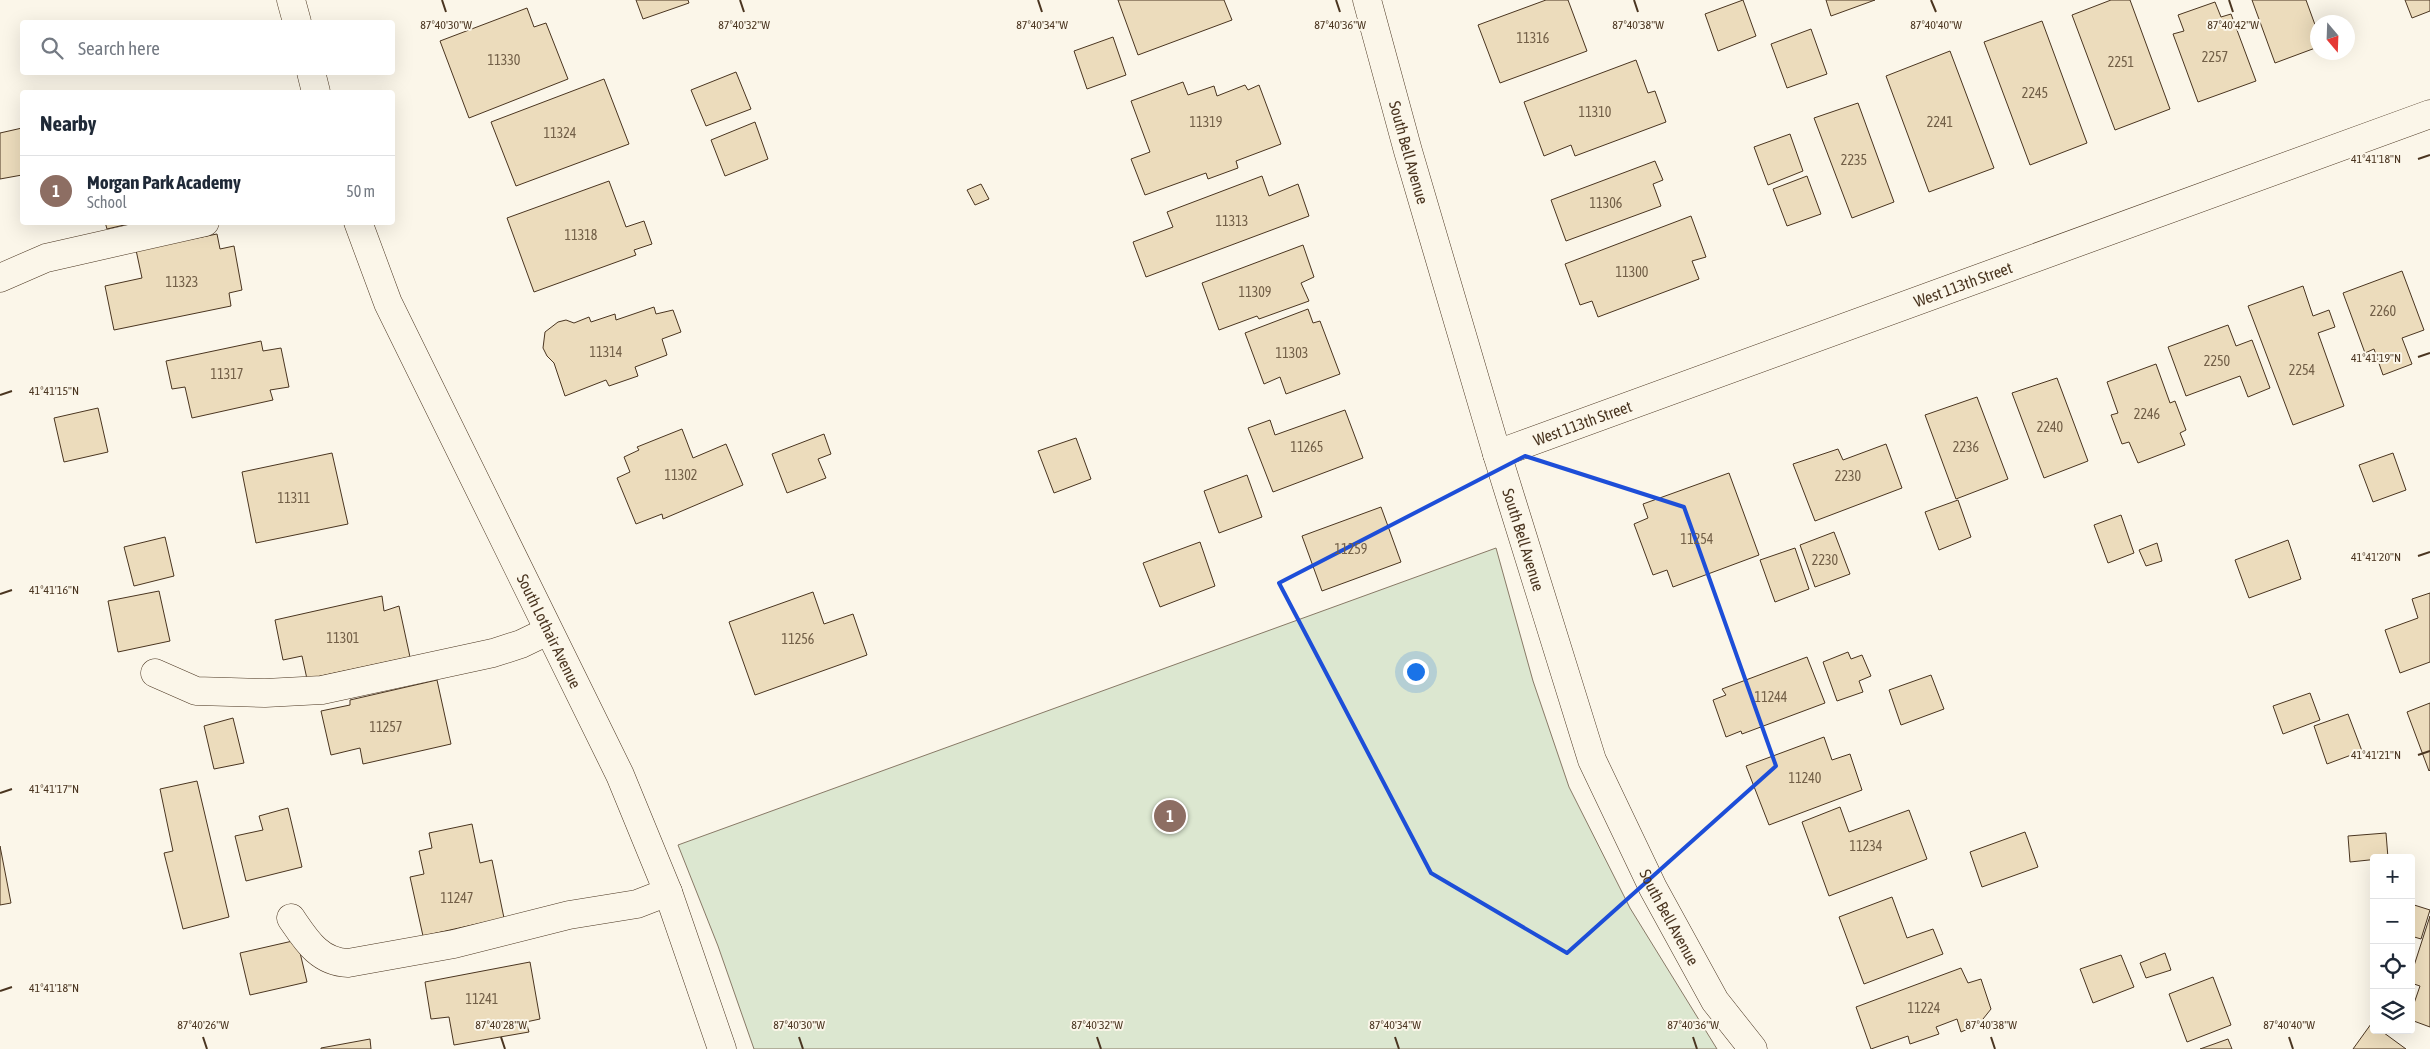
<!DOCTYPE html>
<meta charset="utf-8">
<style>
:root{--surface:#fff;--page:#f2f2f3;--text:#1f2937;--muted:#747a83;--line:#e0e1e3;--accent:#2563eb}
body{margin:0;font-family:"Asap Condensed",sans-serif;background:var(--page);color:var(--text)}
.controls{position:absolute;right:15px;bottom:15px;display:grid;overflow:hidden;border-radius:5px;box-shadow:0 5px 20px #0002}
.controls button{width:45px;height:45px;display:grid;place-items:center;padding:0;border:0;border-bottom:1px solid var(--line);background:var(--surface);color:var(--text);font:25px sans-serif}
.compass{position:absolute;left:2310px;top:15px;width:45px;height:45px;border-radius:50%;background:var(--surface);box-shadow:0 5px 20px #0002;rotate:161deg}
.you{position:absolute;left:1415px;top:671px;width:18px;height:18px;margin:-12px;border:4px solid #fff;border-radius:50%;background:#1a73e8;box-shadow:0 0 0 8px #1a73e833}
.badge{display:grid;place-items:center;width:32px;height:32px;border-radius:50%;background:var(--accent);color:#fff;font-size:16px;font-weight:700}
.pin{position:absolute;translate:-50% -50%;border:2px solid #fff;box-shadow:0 1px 5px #0006}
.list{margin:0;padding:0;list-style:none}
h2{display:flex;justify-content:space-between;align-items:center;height:65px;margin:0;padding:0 20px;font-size:21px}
h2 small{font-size:16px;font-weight:400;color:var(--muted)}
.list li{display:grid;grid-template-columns:32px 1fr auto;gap:15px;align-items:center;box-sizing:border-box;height:70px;padding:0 20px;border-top:1px solid var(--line)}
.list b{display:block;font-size:19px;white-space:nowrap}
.list p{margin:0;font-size:16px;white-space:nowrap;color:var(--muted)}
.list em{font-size:16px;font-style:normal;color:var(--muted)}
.icon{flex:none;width:28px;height:28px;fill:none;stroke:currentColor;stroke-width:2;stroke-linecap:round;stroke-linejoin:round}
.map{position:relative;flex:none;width:2430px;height:1049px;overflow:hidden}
.search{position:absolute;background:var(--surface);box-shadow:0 5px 20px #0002;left:20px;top:20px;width:375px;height:55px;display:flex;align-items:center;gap:12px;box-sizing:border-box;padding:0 18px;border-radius:5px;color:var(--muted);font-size:19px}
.panel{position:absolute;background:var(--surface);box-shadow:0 5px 20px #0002;left:20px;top:90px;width:375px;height:135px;border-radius:5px}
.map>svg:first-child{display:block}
</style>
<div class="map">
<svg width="2430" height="1049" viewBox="0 0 2430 1049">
<rect width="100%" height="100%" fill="#fbf6e9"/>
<!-- green -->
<path fill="#dce7d0" stroke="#887966" d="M1496 548 1533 681 1569 787 1630 908 1717 1049H754L718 946 678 845Z"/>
<!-- building -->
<path fill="#ecdcbc" stroke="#4a3520" d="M636 0H688L689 3 643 19Z
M1118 0H1224L1232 20 1138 55Z
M1546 0H1568L1587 51 1500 83 1478 25Z
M1743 0 1756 36 1718 51 1705 14Z
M1826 0H1875L1831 16Z
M2111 0H2130L2170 109 2115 130 2072 15Z
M2252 0H2306L2318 33V47L2275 63Z
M2405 0H2430V11L2412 18Z
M2215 2 2221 17 2231 14 2256 81 2198 102 2173 34 2184 31 2178 15Z
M527 8 534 27 546 23 568 79 469 118 440 41Z
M2042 21 2087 143 2030 165 1984 42Z
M1811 29 1827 74 1787 88 1771 44Z
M1113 37 1126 75 1087 89 1074 51Z
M1950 51 1994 168 1929 192 1886 76Z
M1636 60 1648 93 1655 91 1666 122 1575 156 1571 145 1544 156 1524 102Z
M736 72 751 109 706 126 691 90Z
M604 79 629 144 516 186 491 122Z
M1183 82 1188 95 1214 86 1217 96 1245 85 1248 90 1259 85 1281 144 1236 161 1238 168 1208 179 1206 173 1145 195 1131 159 1150 152 1131 101Z
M1858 103 1894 202 1852 218 1814 118Z
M755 122 768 159 725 176 711 140Z
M22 128V175L0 179V133Z
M1790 134 1803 171 1768 185 1754 147Z
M1655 161 1663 180 1653 184 1661 206 1566 241 1551 200Z
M1262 176 1269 196 1298 184 1309 216 1146 277 1133 242 1173 227 1167 212Z
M1807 176 1821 214 1787 226 1773 189Z
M609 181 626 227 644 221 652 244 634 250 636 255 534 292 507 218Z
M981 184 989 199 975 205 967 190Z
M1691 216 1706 257 1692 261 1699 279 1598 317 1592 301 1580 305 1565 264Z
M105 222H137L107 229Z
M217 234 220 249 234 246 242 290 229 293 231 306 114 330 105 286 142 278 136 250Z
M1303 245 1314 277 1301 283 1309 301 1259 319 1257 316 1219 330 1202 283Z
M2402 271 2424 330 2402 338 2412 364 2383 375 2374 349 2365 353 2343 293Z
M2303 286 2313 316 2329 310 2335 327 2318 333 2344 406 2293 425 2248 306Z
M654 307 656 314 673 310 681 332 662 339 667 355 635 367 638 376 609 386 606 380 565 396 554 363 547 356 543 348 545 332 558 322 566 320 574 323 589 317 591 322 615 314 616 320Z
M1308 309 1313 323 1320 321 1340 374 1286 394 1280 377 1264 384 1245 333Z
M2228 325 2236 346 2252 340 2270 388 2248 397 2240 376 2186 396 2168 347Z
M261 341 263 351 281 348 289 387 270 390 273 400 192 418 185 387 172 389 166 361Z
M2156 364 2170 403 2175 401 2186 430 2180 433 2185 445 2138 463 2129 442 2122 444 2111 415 2118 413 2107 382Z
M2057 378 2088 461 2044 478 2012 393Z
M1977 397 2008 479 1956 499 1925 415Z
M98 408 108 452 64 462 54 418Z
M1345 410 1363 458 1273 492 1248 428 1270 420 1275 435Z
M682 429 693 458 726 444 743 485 663 519 662 514 636 524 617 478 630 472 624 457 639 450 637 447Z
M824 434 831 454 818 459 826 478 787 493 772 454Z
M1076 438 1091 479 1054 493 1038 451Z
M1886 444 1902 488 1815 521 1793 464 1838 449 1843 460Z
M332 453 348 524 256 543 242 472Z
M2393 453 2406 490 2373 502 2359 465Z
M1729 473 1759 555 1673 587 1667 570 1653 575 1634 524 1648 518 1643 504Z
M1247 475 1262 517 1219 533 1204 491Z
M1958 500 1971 537 1939 550 1925 512Z
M1381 507 1401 562 1322 591 1302 536Z
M2121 515 2134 553 2108 563 2094 525Z
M1834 532 1850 574 1815 587 1800 545Z
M165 537 174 576 134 586 124 547Z
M2288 540 2301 579 2249 598 2235 560Z
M1200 542 1215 586 1160 607 1143 563Z
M2157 543 2162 561 2146 566 2139 550Z
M1795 548 1809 589 1775 602 1760 560Z
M159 591 170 641 118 652 108 601Z
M813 592 824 624 853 614 867 655 755 695 729 622Z
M2430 593V662L2400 673 2385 630 2418 618 2412 599Z
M382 596 384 611 399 606 410 657 307 679 302 656 283 660 275 620Z
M1848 652 1851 659 1862 655 1871 676 1859 681 1863 692 1837 701 1823 662Z
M1807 657 1825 703 1742 734 1741 731 1726 737 1713 700 1726 695 1722 689Z
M1931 675 1944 709 1901 725 1889 690Z
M437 680 451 744 363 764 360 748 331 755 321 711 350 705V700Z
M2310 693 2320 720 2283 734 2273 706Z
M2430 703V770L2429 771 2407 712Z
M2348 714 2362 751 2327 764 2314 726Z
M233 718 244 763 214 769 204 726Z
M1824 737 1832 760 1850 754 1862 790 1769 825 1746 766Z
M197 781 229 917 183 929 164 853 173 851 160 789Z
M1840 807 1849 832 1909 810 1927 859 1829 896 1802 822Z
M288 808 302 867 246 881 235 836 263 830 259 816Z
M472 824 480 863 492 860 504 918 423 936 410 877 424 874 419 851 432 848 429 833Z
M2025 832 2038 867 1982 887 1970 852Z
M2386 833 2388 858 2350 862 2348 836Z
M0 846 11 903 0 905Z
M1892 897 1907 938 1933 929 1943 954 1864 984 1839 917Z
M2411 904 2430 910 2421 939 2411 936Z
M2430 916V1027L2411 1020V1012L2420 986 2411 983V975Z
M297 940 307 982 250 995 240 953Z
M2165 953 2171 970 2146 978 2140 963Z
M2121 955 2134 987 2093 1003 2080 969Z
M530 962 540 1019 526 1022 529 1032 454 1045 449 1017 431 1019 425 982Z
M1961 968 1968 983 1981 979 1991 1009 1979 1024 1961 1032 1957 1019 1936 1027 1939 1034 1910 1044 1908 1036 1871 1049 1856 1007Z
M2213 977 2231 1025 2187 1042 2169 994Z
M2371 1024 2374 1026V1030H2380L2406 1049H2353Z
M370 1039 371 1049H321V1048Z
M2228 1039 2232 1049H2200Z"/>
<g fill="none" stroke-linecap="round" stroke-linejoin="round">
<defs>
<g id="minor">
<path d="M291 0 297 22"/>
<path id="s1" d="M1367 0 1408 151 1497 454 1592 760 1653 888 1715 1001 1753 1049"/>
<path d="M311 72 316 92"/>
<path id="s2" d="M358 222 388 303 620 775 668 892 722 1049"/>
<path d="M0 278 46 258 205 222"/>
<path id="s3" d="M1497 454 2430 114"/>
<path d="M155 673 196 691 265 693 322 690 493 653 521 644 548 631"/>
<path d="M291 918C306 940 319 962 348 963L454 944 569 915 637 904 668 892"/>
</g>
</defs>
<!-- minor casing -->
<use href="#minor" stroke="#4a3520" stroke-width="29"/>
<!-- minor -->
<use href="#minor" stroke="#fbf6e9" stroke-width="28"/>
</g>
<!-- marked area -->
<path fill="none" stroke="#1d4ed8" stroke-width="4" stroke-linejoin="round" d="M1525 456 1684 507 1776 766 1567 953 1431 873 1279 583Z"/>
<!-- ticks -->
<path fill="none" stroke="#4a3520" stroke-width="2" d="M442 0 446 12M740 0 744 12M1038 0 1042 12M1336 0 1340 12M1634 0 1638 12M1931 0 1936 12M2229 0 2233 12M2418 159 2430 155M2418 357 2430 353M0 395 12 391M2418 556 2430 552M0 594 12 590M2418 755 2430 751M0 793 12 789M0 991 12 987M203 1037 207 1049M501 1037 505 1049M799 1037 803 1049M1097 1037 1101 1049M1395 1037 1399 1049M1693 1037 1697 1049M1991 1037 1995 1049M2289 1037 2293 1049"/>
<g text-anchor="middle" stroke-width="4" stroke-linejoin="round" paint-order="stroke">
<!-- number labels -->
<g font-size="14" fill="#725f47">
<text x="1533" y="43">11316</text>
<text x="2215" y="62">2257</text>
<text x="504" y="65">11330</text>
<text x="2121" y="67">2251</text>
<text x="2035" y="98">2245</text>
<text x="1595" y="117">11310</text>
<text x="1206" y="127">11319</text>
<text x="1940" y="127">2241</text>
<text x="560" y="138">11324</text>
<text x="1854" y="165">2235</text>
<text x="1606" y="208">11306</text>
<text x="1232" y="226">11313</text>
<text x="581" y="240">11318</text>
<text x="1632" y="277">11300</text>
<text x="182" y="287">11323</text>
<text x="1255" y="297">11309</text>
<text x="2383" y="316">2260</text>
<text x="606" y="357">11314</text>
<text x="1292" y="358">11303</text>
<text x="2217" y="366">2250</text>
<text x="2302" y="375">2254</text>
<text x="227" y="379">11317</text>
<text x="2147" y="419">2246</text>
<text x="2050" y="432">2240</text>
<text x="1307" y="452">11265</text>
<text x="1966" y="452">2236</text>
<text x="681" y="480">11302</text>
<text x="1848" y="481">2230</text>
<text x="294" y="503">11311</text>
<text x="1697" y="544">11254</text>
<text x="1351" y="554">11259</text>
<text x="1825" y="565">2230</text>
<text x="343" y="643">11301</text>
<text x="798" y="644">11256</text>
<text x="1771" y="702">11244</text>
<text x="386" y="732">11257</text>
<text x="1805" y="783">11240</text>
<text x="1866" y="851">11234</text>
<text x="457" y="903">11247</text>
<text x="482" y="1004">11241</text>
<text x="1924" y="1013">11224</text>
</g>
<!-- street labels -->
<g font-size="16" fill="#4a3520" stroke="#fbf6e9">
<text dy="6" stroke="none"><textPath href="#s1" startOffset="158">South Bell Avenue</textPath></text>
<text dy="6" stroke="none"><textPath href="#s3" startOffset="496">West 113th Street</textPath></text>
<text dy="6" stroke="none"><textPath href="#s3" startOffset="91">West 113th Street</textPath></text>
<text dy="6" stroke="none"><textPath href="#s1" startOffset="562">South Bell Avenue</textPath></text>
<text dy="6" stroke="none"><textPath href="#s2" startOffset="452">South Lothair Avenue</textPath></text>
<text dy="6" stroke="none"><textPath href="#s1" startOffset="968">South Bell Avenue</textPath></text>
</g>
</g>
<g font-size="12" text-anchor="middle" fill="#4a3520" stroke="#fbf6e9" stroke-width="4" stroke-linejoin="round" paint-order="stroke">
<text x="1042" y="29">87°40'34"W</text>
<text x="446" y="29">87°40'30"W</text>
<text x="744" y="29">87°40'32"W</text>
<text x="1340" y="29">87°40'36"W</text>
<text x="1638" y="29">87°40'38"W</text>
<text x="1936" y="29">87°40'40"W</text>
<text x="2233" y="29">87°40'42"W</text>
<text x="2376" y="163">41°41'18"N</text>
<text x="2376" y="362">41°41'19"N</text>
<text x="54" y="395">41°41'15"N</text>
<text x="2376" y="561">41°41'20"N</text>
<text x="54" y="594">41°41'16"N</text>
<text x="2376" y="759">41°41'21"N</text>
<text x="54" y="793">41°41'17"N</text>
<text x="54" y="992">41°41'18"N</text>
<text x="203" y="1029">87°40'26"W</text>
<text x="501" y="1029">87°40'28"W</text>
<text x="799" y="1029">87°40'30"W</text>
<text x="1097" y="1029">87°40'32"W</text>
<text x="1395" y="1029">87°40'34"W</text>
<text x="1693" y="1029">87°40'36"W</text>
<text x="1991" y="1029">87°40'38"W</text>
<text x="2289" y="1029">87°40'40"W</text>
</g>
</svg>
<div class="controls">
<button>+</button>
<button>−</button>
<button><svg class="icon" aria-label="locate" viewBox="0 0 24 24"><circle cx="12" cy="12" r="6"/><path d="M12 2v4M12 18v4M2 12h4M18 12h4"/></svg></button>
<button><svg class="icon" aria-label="layers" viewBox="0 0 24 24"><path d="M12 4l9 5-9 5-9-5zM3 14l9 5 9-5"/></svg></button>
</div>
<svg class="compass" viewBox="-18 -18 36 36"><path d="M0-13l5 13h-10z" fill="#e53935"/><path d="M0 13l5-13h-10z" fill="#747a83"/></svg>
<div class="you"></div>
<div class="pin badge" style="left:1170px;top:816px;background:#8d6e63">1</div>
<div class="search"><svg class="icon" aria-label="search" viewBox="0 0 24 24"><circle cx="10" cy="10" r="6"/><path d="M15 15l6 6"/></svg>Search here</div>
<section class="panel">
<h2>Nearby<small></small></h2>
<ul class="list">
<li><span class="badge" style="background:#8d6e63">1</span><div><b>Morgan Park Academy</b><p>School</p></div><em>50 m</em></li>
</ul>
</section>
</div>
